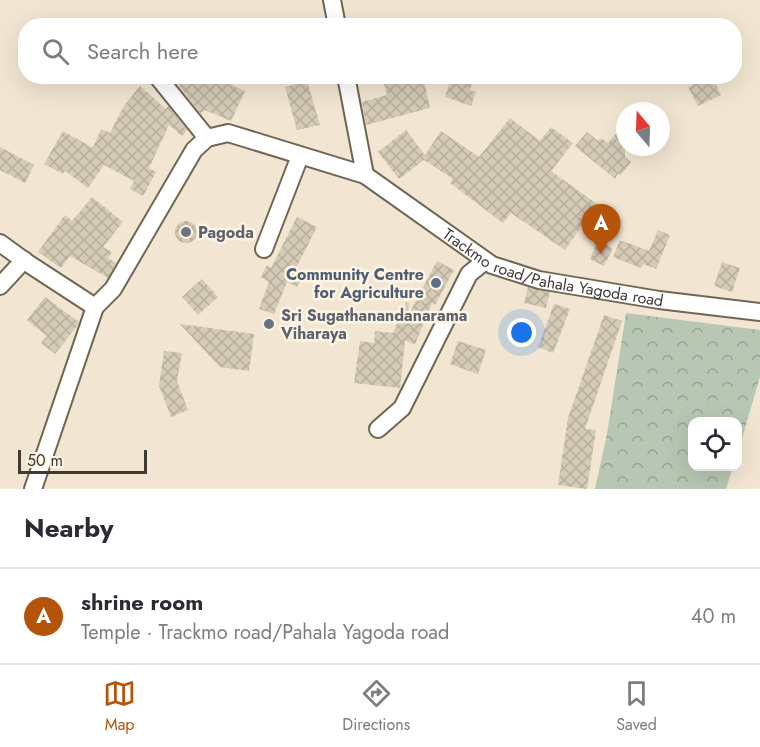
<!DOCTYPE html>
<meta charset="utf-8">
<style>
:root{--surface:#fff;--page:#f7f7f7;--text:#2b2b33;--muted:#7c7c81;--line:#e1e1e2;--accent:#b45309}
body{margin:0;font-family:Jost,sans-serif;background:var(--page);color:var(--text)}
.controls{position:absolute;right:18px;bottom:18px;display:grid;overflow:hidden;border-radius:12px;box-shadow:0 6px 24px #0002}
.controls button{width:54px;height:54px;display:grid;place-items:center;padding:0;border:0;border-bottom:2px solid var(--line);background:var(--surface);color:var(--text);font:30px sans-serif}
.compass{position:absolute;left:616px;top:102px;width:54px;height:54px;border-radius:50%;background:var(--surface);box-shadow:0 6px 24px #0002;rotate:341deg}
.scale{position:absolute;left:18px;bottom:15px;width:129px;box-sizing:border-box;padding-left:6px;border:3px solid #3f3b33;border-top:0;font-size:16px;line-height:21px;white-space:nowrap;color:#3f3b33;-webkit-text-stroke:4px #fdf4e3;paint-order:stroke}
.you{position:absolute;left:522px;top:333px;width:21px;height:21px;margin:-15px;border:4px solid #fff;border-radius:50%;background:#1a73e8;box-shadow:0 0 0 9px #1a73e833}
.badge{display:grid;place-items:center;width:39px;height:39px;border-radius:50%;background:var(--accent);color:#fff;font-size:20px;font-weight:700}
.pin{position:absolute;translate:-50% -50px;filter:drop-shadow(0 2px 3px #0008)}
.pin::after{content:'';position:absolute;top:32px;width:21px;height:18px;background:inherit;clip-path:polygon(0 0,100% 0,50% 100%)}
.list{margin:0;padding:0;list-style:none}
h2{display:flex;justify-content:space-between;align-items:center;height:78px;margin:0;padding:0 24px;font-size:26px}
h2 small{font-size:20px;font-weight:400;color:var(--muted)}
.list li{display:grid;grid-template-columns:39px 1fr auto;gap:18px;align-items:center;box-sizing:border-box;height:96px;padding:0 24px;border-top:2px solid var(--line)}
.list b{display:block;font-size:22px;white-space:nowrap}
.list p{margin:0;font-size:20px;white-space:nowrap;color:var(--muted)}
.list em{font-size:20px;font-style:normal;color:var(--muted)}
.icon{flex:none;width:33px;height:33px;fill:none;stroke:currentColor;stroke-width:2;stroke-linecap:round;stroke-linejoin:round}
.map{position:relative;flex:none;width:760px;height:489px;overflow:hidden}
.search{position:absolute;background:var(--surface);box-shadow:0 6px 24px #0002;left:18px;right:18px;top:18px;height:66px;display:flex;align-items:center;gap:15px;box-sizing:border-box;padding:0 21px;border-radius:24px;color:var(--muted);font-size:22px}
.sheet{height:174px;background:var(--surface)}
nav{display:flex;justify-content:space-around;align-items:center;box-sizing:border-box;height:84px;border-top:2px solid var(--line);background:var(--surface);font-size:16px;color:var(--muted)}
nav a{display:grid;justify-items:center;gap:3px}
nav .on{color:var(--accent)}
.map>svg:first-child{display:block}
</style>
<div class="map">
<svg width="760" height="489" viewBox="0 0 760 489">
<defs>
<pattern id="park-crowns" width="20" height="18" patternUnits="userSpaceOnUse" patternTransform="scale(1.5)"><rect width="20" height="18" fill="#b7c7b3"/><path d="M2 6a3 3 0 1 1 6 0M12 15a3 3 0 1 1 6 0" fill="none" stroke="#96a392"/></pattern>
<pattern id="building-cross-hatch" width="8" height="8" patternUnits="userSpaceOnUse" patternTransform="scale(1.5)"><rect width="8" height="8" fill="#d5cab6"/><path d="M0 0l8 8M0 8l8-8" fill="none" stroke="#b8ae9d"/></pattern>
</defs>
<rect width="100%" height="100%" fill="#f2e6d2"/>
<!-- park -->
<path fill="url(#park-crowns)" d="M626 313 760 330V377L738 452V422H692V466L733 467 726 489H595L607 434Z"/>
<!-- building -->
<path fill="url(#building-cross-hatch)" d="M183 76H212L245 91 231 121 205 110 201 114 179 86Z
M400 76H423L430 108 366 125 362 102 387 95 383 80Z
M452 76H475L470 90 476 92 471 106 445 97Z
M709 76H712L721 95 698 106 688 87Z
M307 81 320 125 297 130 285 87Z
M140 86 166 109 168 106 187 130 182 136 169 125 149 168 156 172 143 196 130 189 134 181 104 165 88 188 65 171 63 174 44 164 63 131 93 148 101 129 110 133 123 107Z
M510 118 540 141 551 127 573 143 551 171 597 204 565 250 511 213 503 223 450 183 453 179 424 160 399 179 378 152 406 130 425 155 441 131 479 157Z
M625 123V157L631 162 621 175 618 174 615 179 575 146 587 132 598 141 601 138 608 143Z
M0 147 34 165 25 183 0 170Z
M92 197 123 222 103 247 112 252 108 258 116 263 108 278 70 256 61 268 38 252 65 215 72 221Z
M297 217 317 227 295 270 304 275 297 287 287 282 274 314 259 309 269 282 261 277 267 265 271 268Z
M175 232a11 11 0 1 1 22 0a11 11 0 1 1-22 0Z
M658 230 670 235 656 269 643 264 641 268 613 257 620 240 649 251Z
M598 241 613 248 604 266 590 259Z
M437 261 454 270 435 305 432 303 415 344 405 341 400 388 354 383 360 341 374 343 375 331 393 333 406 302 409 303 408 316Z
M722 262 740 268 732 292 714 286Z
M202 279 218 297 198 315 182 297Z
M528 287 550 292 546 308 524 303Z
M45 297 79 322 77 326 55 354 41 343 47 336 27 320Z
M554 304 570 309 553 353 538 347Z
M604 315 622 321 585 429 596 430 587 489 558 485 568 418Z
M180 324 254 334 249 371 220 367Z
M458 341 486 350 478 374 450 364Z
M164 351 182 353 177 381 188 410 171 417 159 386Z"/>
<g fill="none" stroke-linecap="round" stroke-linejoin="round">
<defs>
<g id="minor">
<path d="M332 0 337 26"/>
<path d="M157 76 207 138"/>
<path d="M346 76 365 175"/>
<path id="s1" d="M0 243 29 264 95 307 113 289 194 150 207 138 228 133 365 175 492 265 539 280 659 300 760 312"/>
<path d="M264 249 300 156"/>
<path d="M0 286 24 260"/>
<path d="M378 429 402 408 469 274 485 261"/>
<path d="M33 489 95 307"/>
</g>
</defs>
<!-- minor casing -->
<use href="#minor" stroke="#706654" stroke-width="20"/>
<!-- minor -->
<use href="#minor" stroke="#fff" stroke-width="16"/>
</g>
<!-- markers -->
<g fill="#6b7280" stroke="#fdf4e3" stroke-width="2">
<circle cx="186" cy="232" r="6"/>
<circle cx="269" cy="324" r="6"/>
</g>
<circle fill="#5c6f8a" stroke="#fdf4e3" stroke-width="2" cx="436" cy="283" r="6"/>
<g text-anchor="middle" stroke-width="5" stroke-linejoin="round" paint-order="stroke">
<!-- worship labels -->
<g font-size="16" font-weight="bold" fill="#5b616d" stroke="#fdf4e3" text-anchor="start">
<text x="198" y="238">Pagoda</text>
<text x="281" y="321">Sri Sugathanandanarama<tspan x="281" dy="18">Viharaya</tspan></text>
</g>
<!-- street labels -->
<g font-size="16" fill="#3f3b33" stroke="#fdf4e3">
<text dy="6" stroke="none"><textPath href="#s1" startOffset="698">Trackmo road/Pahala Yagoda road</textPath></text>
</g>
<!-- service labels -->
<g font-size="16" font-weight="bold" fill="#4e5e75" stroke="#fdf4e3" text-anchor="end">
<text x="424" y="280">Community Centre<tspan x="424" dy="18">for Agriculture</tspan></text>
</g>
</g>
</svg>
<div class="controls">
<button><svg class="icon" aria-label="locate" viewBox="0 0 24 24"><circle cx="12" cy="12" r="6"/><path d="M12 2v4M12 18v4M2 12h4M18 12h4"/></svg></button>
</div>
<svg class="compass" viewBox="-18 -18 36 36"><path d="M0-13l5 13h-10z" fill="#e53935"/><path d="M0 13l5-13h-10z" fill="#7c7c81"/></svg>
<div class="scale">50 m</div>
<div class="you"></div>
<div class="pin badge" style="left:601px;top:254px">A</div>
<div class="search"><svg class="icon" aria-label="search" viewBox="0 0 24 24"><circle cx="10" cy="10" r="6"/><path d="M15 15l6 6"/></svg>Search here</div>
</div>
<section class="sheet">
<h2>Nearby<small></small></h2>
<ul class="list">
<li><span class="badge">A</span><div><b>shrine room</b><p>Temple · Trackmo road/Pahala Yagoda road</p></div><em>40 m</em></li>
</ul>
</section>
<nav>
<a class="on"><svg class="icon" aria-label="map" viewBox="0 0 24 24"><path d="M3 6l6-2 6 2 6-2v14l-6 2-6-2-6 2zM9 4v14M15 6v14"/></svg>Map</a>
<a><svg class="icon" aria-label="directions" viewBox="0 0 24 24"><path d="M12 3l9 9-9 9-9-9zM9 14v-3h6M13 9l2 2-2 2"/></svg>Directions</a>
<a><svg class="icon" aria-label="saved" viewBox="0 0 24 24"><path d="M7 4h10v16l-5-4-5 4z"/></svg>Saved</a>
</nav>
